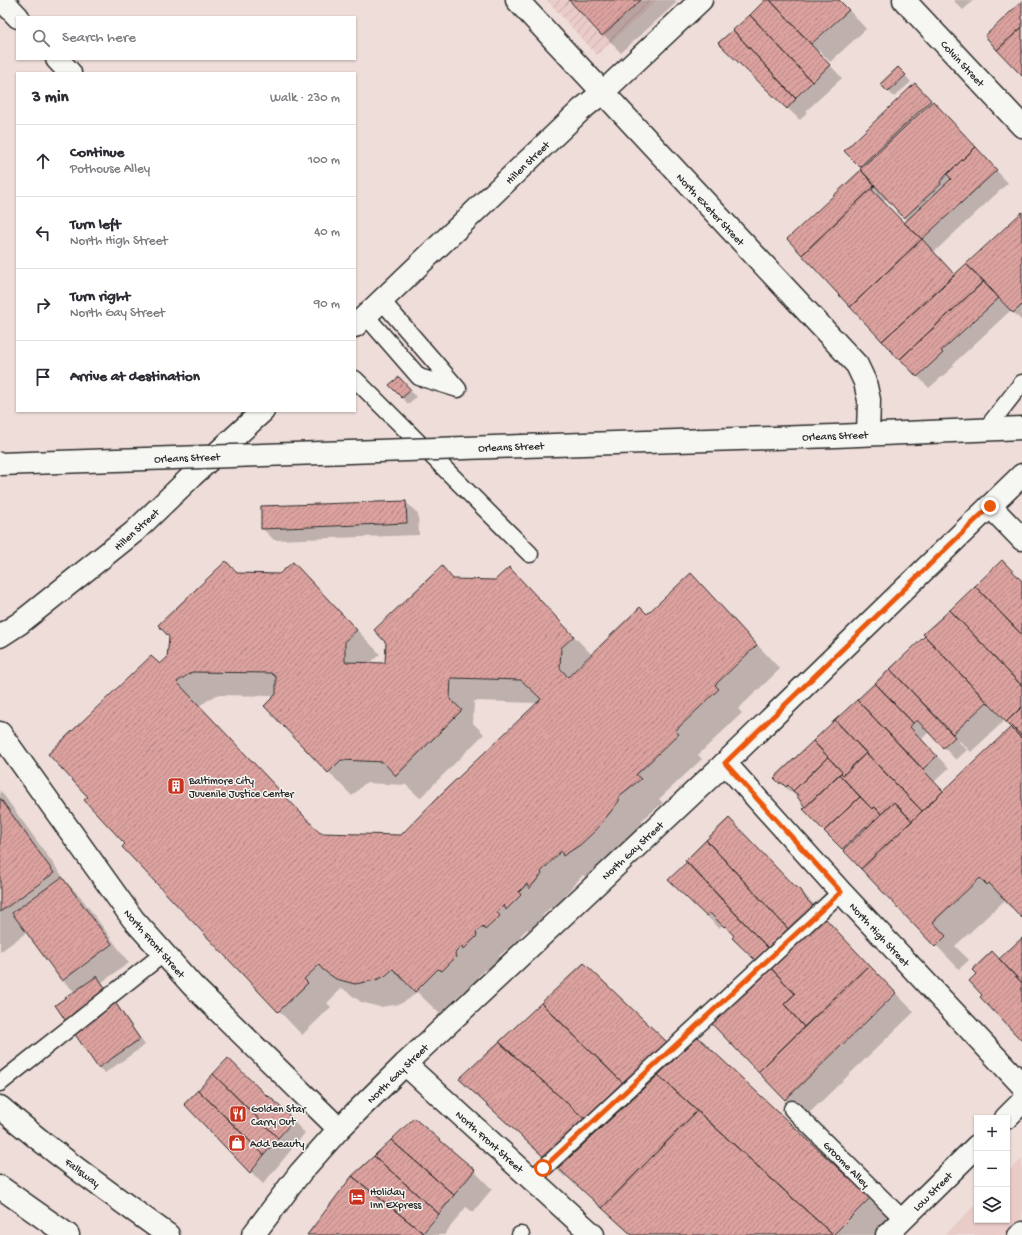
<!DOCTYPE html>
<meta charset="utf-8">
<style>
:root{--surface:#fff;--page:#f7f7f7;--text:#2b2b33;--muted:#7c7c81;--line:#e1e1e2}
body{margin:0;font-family:"Gochi Hand",sans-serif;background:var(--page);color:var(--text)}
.controls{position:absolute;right:12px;bottom:12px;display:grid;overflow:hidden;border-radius:0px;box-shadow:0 1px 3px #0004}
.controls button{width:36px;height:36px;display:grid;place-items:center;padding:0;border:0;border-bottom:1px solid var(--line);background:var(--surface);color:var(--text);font:20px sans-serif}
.stop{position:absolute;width:12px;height:12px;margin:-9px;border:3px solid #ea580c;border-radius:50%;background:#fff}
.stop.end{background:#ea580c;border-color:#fff;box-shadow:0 1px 4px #0008}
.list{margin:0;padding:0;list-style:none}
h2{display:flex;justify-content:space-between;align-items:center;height:52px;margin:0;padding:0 16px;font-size:17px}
h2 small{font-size:13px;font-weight:400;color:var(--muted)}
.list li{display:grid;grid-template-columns:26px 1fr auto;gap:12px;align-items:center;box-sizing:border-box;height:72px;padding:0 16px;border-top:1px solid var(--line)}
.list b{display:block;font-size:15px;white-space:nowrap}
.list p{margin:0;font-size:13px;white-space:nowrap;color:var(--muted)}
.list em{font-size:13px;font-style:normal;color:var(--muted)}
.icon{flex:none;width:22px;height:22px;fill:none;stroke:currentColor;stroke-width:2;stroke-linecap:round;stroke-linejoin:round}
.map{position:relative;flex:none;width:1022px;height:1235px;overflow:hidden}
.search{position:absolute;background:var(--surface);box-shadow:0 1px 3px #0004;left:16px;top:16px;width:340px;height:44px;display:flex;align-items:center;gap:10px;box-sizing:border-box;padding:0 14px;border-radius:0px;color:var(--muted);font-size:15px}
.panel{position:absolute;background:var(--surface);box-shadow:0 1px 3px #0004;left:16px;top:72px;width:340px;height:340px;border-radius:0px}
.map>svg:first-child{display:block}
</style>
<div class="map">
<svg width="1022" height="1235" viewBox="0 0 1022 1235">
<defs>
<pattern id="industrial-furrows" width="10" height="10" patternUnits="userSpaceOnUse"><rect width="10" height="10" fill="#e9cbc8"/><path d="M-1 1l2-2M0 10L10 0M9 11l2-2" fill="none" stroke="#c8aeac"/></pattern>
<pattern id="building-hatch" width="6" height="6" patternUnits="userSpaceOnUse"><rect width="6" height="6" fill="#dca29f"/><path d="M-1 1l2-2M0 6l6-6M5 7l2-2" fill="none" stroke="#b38482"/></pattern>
</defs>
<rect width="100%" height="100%" fill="#eeddd9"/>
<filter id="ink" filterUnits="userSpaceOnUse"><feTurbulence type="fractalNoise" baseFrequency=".025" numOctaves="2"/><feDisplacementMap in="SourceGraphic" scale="8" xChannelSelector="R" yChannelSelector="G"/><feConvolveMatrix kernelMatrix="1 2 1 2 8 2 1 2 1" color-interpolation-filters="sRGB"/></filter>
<g filter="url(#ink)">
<!-- built -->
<path fill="#e9cbc8" d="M1022 1158V1235H945L977 1203V1220H1007V1173Z"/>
<!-- industrial -->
<path fill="url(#industrial-furrows)" d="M547 0H657L597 55Z"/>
<!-- shadow -->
<path fill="#0003" fill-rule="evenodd" d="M571 0H675L677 2 621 53Z
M767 0H840L866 29 830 62 819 50 817 51 842 78 807 110V112L800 120 732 56Z
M953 0H974L963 10Z
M904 74 911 82 894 97 881 84Z
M915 85 951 121 1008 183 934 252 955 275 1022 214V321L1011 310 953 364 954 366 929 388 883 341 862 169 845 151ZM887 198 908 221 904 224 883 202Z
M404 384 416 397 408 404 391 385Z
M406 502 418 514 419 535 274 540 262 528Z
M442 568 454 580 532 592 592 655 647 615 691 574 780 669 738 709 742 713 698 755 702 759 659 799 663 803 642 820V825L641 827 587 879 583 875 564 896 565 898 553 911 550 908 542 916 543 919 531 933 527 929 520 936 523 940 509 953 506 950 499 956 500 960 487 973 484 970 478 977 479 981 466 994 462 992 440 1014 417 992 409 999 400 1004 380 1007 361 1002 342 988 327 1003 331 1007 302 1035 123 847 127 844 89 797 160 666 168 659 238 574 316 587 380 654 369 664H386ZM216 695 275 696 265 706 352 796 365 783 406 785 420 798 484 734 473 723 474 701 538 703 402 836 320 834 199 706Z
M1022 582V737L1005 720 971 752 960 741 959 742 967 750 956 760 929 732 921 740 949 768 934 782 944 792 1022 740V916L1013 906 1011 908 1004 901 955 946 969 960 959 969 805 809 806 807 799 798 788 790 776 778 858 700 895 672Z
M0 790 68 884 80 896 129 963 102 982 145 1045 105 1073 99 1068 56 1005 75 992 62 980 27 932 0 952Z
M794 886 801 891 819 909 824 918 914 1012 804 1118 713 1024 768 972 746 950 735 936 723 924 719 928 682 892Z
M698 1038 869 1199 893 1222 880 1235H631L567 1175 565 1177 460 1079 667 1044 680 1056Z
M269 1097 305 1133 263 1184 185 1104 268 1099Z
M474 1171 492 1189 473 1212 466 1207 444 1235H308Z"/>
<!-- building -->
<path fill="url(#building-hatch)" stroke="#2b2b2b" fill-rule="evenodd" d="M569 0H641L602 36Z
M765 0H770L830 65 812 82 750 15Z
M770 0H839L849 10 811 44Z
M1022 1V27L997 50 985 36Z
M750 15 812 82 795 98 733 30Z
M1022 27V76L997 50Z
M733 30 795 98 796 99 787 109 718 43Z
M898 67 906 75 888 92 880 84Z
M915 83 931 100 860 167 844 151Z
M933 101 976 147 947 174 940 182 941 184 904 218 860 169Z
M976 147 997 170 922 239 904 223 951 179 947 174Z
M861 170 875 185 802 255 787 239Z
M875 185 872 190 904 223 922 239 850 307 802 255Z
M1022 212V305L1013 313 966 264Z
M922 239 955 275 882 341 850 307Z
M966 264 984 281 899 360 882 341Z
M984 281 999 298 941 351 943 353 917 377 900 359Z
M399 377 411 390 402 398 389 385Z
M406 501 407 523 261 529V506Z
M1002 560 1022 581V635L975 586Z
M226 561 237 573 279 574 293 562 357 630 345 641V662L385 663 386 643 374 630 442 566 453 579 495 580 509 567 574 636 561 648 560 668 568 677 640 607 647 614 691 573 757 645 715 685 719 689 675 731 679 734 636 775 641 779 619 796V801L597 829 580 845 563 856 561 851 541 872 542 874 529 889 527 884 519 892 521 895 506 910 504 905 497 912 500 916 485 930 483 926 476 932 477 936 463 950 462 946 455 953 456 957 442 971 438 969 415 992 393 969 385 976 376 980 355 984 336 979 323 970 319 965 304 979 308 983 278 1012 122 847 125 844 84 800 88 797 48 754 151 656 160 664 167 658 169 637 158 625ZM192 672 271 673 276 677V694L264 706 328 773 341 760 383 762 396 776 462 710 450 699 451 678 521 680 541 699 442 793 401 835 320 833 177 682Z
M975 586 1022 635V686L950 610Z
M950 610 1022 686V707L1007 721 1022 736V739L923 634Z
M925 636 987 702 953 734 890 669Z
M890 669 955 737 943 748 917 720 913 723 875 683Z
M875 683 913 723 910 727 937 756 923 769 857 700Z
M857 700 943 791 922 811 835 720Z
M1022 707V736L1007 721Z
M835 720 866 753 843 775 841 773 842 772 813 741Z
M1011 727 1022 739V918L989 883 987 885 980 878 933 922 946 936 935 947 861 869Z
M813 741 828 757 793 791 788 785 786 787 781 782 780 784 774 778Z
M866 753 922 811 912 821 894 802 881 814 875 807 872 809 839 774 841 773 843 775Z
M828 757 842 772 805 807 800 801V800L796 796 798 795 793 791Z
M839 774 860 797 824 831 803 809Z
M860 797 872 809 875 807 881 814 867 828 866 826 842 849 824 831Z
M0 798 54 873 0 912Z
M894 802 912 821 861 869 843 850Z
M729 818 792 884 801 890 806 899 814 907 789 930 706 840Z
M706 840 789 930 769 949 685 861Z
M687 862 769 949 756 961 732 938 734 936 725 926 724 927 710 913 706 916 668 880Z
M62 877 112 944 62 981 12 913Z
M824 917 869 965 804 1027 784 1004 795 994 771 968Z
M1022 938V983L999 959Z
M992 951 1022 983V1041L980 997 982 995 969 981 976 974 972 970Z
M584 963 668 1043 625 1085 541 1003Z
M869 965 896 993 785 1100 758 1072Z
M771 968 795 994 784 1004 804 1027 758 1072 712 1024Z
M97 976 140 1039 98 1068 55 1005Z
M541 1003 625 1085 587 1121 499 1042Z
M698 1037 870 1198 833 1235 658 1075Z
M499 1042 587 1121 546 1159 459 1079Z
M228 1058 268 1097 269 1096 294 1120 278 1138 213 1074Z
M213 1074 278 1138 264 1155 198 1090Z
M658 1075 697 1111 602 1208 558 1168Z
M198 1090 264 1155 250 1173 184 1104Z
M697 1111 833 1235H632L602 1208Z
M414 1118 475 1170 454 1195 391 1140Z
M391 1140 454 1195 439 1214 374 1156Z
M374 1156 439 1214 423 1233 352 1176Z
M352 1176 423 1233 425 1235H307Z"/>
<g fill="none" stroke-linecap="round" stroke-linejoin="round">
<defs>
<path id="lane" d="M382 301 458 389
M366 316 419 377 458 389
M355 379 530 554
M986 429 1022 383
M0 1083 163 954
M792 1109 903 1219
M532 1179 841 892
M520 1235H521
M1016 1235 1022 1230"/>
<path id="street" d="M2 0 18 17
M517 0 857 365 865 382 869 400 868 434
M904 0 1022 126
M57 59 70 73
M990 506 1022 539
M0 733 133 919 192 985 339 1129
M725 763 841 892 1022 1085
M405 1064 593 1235
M1006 1118 1022 1102
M887 1235 977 1146"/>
<path id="secondary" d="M0 1107C53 1153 111 1194 168 1235"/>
<path id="primary" d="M355 326 582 109 602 93 701 0
M523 446 835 436 1022 428
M0 636 20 623 134 532 192 476 263 411
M253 1235 300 1173 323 1147 339 1129 405 1064 725 763 1022 475"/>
<path id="highway" d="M0 1187 68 1235"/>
</defs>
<!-- lane casing -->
<use href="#lane" stroke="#2b2b2b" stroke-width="19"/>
<!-- street casing -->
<use href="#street" stroke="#2b2b2b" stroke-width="25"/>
<!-- secondary casing -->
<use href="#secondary" stroke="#2b2b2b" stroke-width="25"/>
<!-- primary casing -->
<use href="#primary" stroke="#2b2b2b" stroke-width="25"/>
<!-- highway casing -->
<use href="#highway" stroke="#2b2b2b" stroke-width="25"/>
<!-- lane -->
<use href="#lane" stroke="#f6f6f2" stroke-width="16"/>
<!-- street -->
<use href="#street" stroke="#f6f6f2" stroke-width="22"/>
<!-- secondary -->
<use href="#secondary" stroke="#f6f6f2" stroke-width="22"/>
<!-- primary -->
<use href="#primary" stroke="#f6f6f2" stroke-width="22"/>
<!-- highway -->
<use href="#highway" stroke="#f6f6f2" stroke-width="22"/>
<defs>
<path id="primary-bridge" d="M0 464 523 446"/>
</defs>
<!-- primary-bridge casing -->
<use href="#primary-bridge" stroke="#2b2b2b" stroke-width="25" stroke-linecap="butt"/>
<!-- primary-bridge -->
<use href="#primary-bridge" stroke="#f6f6f2" stroke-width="22"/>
</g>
</g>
<g fill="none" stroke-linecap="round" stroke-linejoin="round" filter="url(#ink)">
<!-- route -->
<path stroke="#ea580c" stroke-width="5" d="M543 1168 841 892 725 763 990 506"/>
</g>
<!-- icons -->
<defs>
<symbol id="building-square" viewBox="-11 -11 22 22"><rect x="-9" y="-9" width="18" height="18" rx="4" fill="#c8321e" stroke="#f6f6f2"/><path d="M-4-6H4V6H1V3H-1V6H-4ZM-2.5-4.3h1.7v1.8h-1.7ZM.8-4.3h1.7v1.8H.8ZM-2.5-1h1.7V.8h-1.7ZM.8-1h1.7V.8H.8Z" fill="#fff"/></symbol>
<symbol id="restaurant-square" viewBox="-11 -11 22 22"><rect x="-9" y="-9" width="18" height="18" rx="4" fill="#c8321e" stroke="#f6f6f2"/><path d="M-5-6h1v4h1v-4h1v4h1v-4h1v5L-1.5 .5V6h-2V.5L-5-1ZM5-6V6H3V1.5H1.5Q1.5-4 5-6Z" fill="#fff"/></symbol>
<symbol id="shop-square" viewBox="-11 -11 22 22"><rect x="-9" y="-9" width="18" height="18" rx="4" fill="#c8321e" stroke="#f6f6f2"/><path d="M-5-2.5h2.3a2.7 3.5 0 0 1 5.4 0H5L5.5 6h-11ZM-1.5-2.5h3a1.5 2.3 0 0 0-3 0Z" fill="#fff"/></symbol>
<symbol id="hotel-square" viewBox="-11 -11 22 22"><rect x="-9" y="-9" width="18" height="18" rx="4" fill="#c8321e" stroke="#f6f6f2"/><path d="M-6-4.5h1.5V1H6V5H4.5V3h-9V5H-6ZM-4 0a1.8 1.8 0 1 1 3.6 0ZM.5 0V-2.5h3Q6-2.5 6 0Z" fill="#fff"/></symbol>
</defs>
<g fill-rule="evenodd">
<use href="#building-square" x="166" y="776" width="20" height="20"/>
<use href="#restaurant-square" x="228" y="1104" width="20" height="20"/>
<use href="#shop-square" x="227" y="1133" width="20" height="20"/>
<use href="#hotel-square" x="347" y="1187" width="20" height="20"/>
</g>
<g text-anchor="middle" stroke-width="3" stroke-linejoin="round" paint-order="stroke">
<!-- street labels -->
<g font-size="11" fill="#2b2b2b" stroke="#f6f6f2">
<text transform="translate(963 63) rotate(47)" y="4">Colvin Street</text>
<text transform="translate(527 162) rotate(-44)" y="4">Hillen Street</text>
<text transform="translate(711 209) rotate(47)" y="4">North Exeter Street</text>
<text transform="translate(835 435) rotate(-2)" y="4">Orleans Street</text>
<text transform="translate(511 446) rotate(-2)" y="4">Orleans Street</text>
<text transform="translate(187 457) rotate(-2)" y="4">Orleans Street</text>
<text transform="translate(136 529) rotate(-42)" y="4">Hillen Street</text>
<text transform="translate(632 850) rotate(-43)" y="4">North Gay Street</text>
<text transform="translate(880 934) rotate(47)" y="4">North High Street</text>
<text transform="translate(155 943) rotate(49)" y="4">North Front Street</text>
<text transform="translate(397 1073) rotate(-44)" y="4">North Gay Street</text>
<text transform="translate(490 1141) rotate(42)" y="4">North Front Street</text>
<text transform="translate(847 1164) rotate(45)" y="4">Groome Alley</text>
<text transform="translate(83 1172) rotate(37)" y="4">Fallsway</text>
<text transform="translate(932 1191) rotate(-45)" y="4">Low Street</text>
</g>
<!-- poi labels -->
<g font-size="11" fill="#2b2b2b" stroke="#f6f6f2" text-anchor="start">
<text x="189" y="784">Baltimore City<tspan x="189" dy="13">Juvenile Justice Center</tspan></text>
<text x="251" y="1112">Golden Star<tspan x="251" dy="13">Carry Out</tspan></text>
<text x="250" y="1147">Add Beauty</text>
<text x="370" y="1195">Holiday<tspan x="370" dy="13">Inn Express</tspan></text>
</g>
</g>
</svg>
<div class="controls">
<button>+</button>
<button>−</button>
<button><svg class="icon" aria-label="layers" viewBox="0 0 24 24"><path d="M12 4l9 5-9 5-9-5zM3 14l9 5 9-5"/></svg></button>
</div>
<div class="stop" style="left:543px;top:1168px"></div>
<div class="stop end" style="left:990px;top:506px"></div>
<div class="search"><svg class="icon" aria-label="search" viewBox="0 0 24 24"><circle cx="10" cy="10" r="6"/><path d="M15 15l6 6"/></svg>Search here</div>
<section class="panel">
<h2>3 min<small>Walk · 230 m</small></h2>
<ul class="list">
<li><svg class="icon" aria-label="ahead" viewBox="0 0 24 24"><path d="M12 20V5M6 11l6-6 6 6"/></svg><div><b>Continue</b><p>Pothouse Alley</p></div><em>100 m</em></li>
<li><svg class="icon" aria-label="left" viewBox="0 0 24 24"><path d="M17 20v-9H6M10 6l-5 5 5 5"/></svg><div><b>Turn left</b><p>North High Street</p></div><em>40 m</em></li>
<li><svg class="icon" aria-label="right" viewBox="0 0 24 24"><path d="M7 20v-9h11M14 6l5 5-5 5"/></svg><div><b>Turn right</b><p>North Gay Street</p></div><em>90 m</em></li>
<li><svg class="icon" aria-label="arrive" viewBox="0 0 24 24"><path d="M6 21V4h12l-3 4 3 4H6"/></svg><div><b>Arrive at destination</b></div></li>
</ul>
</section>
</div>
